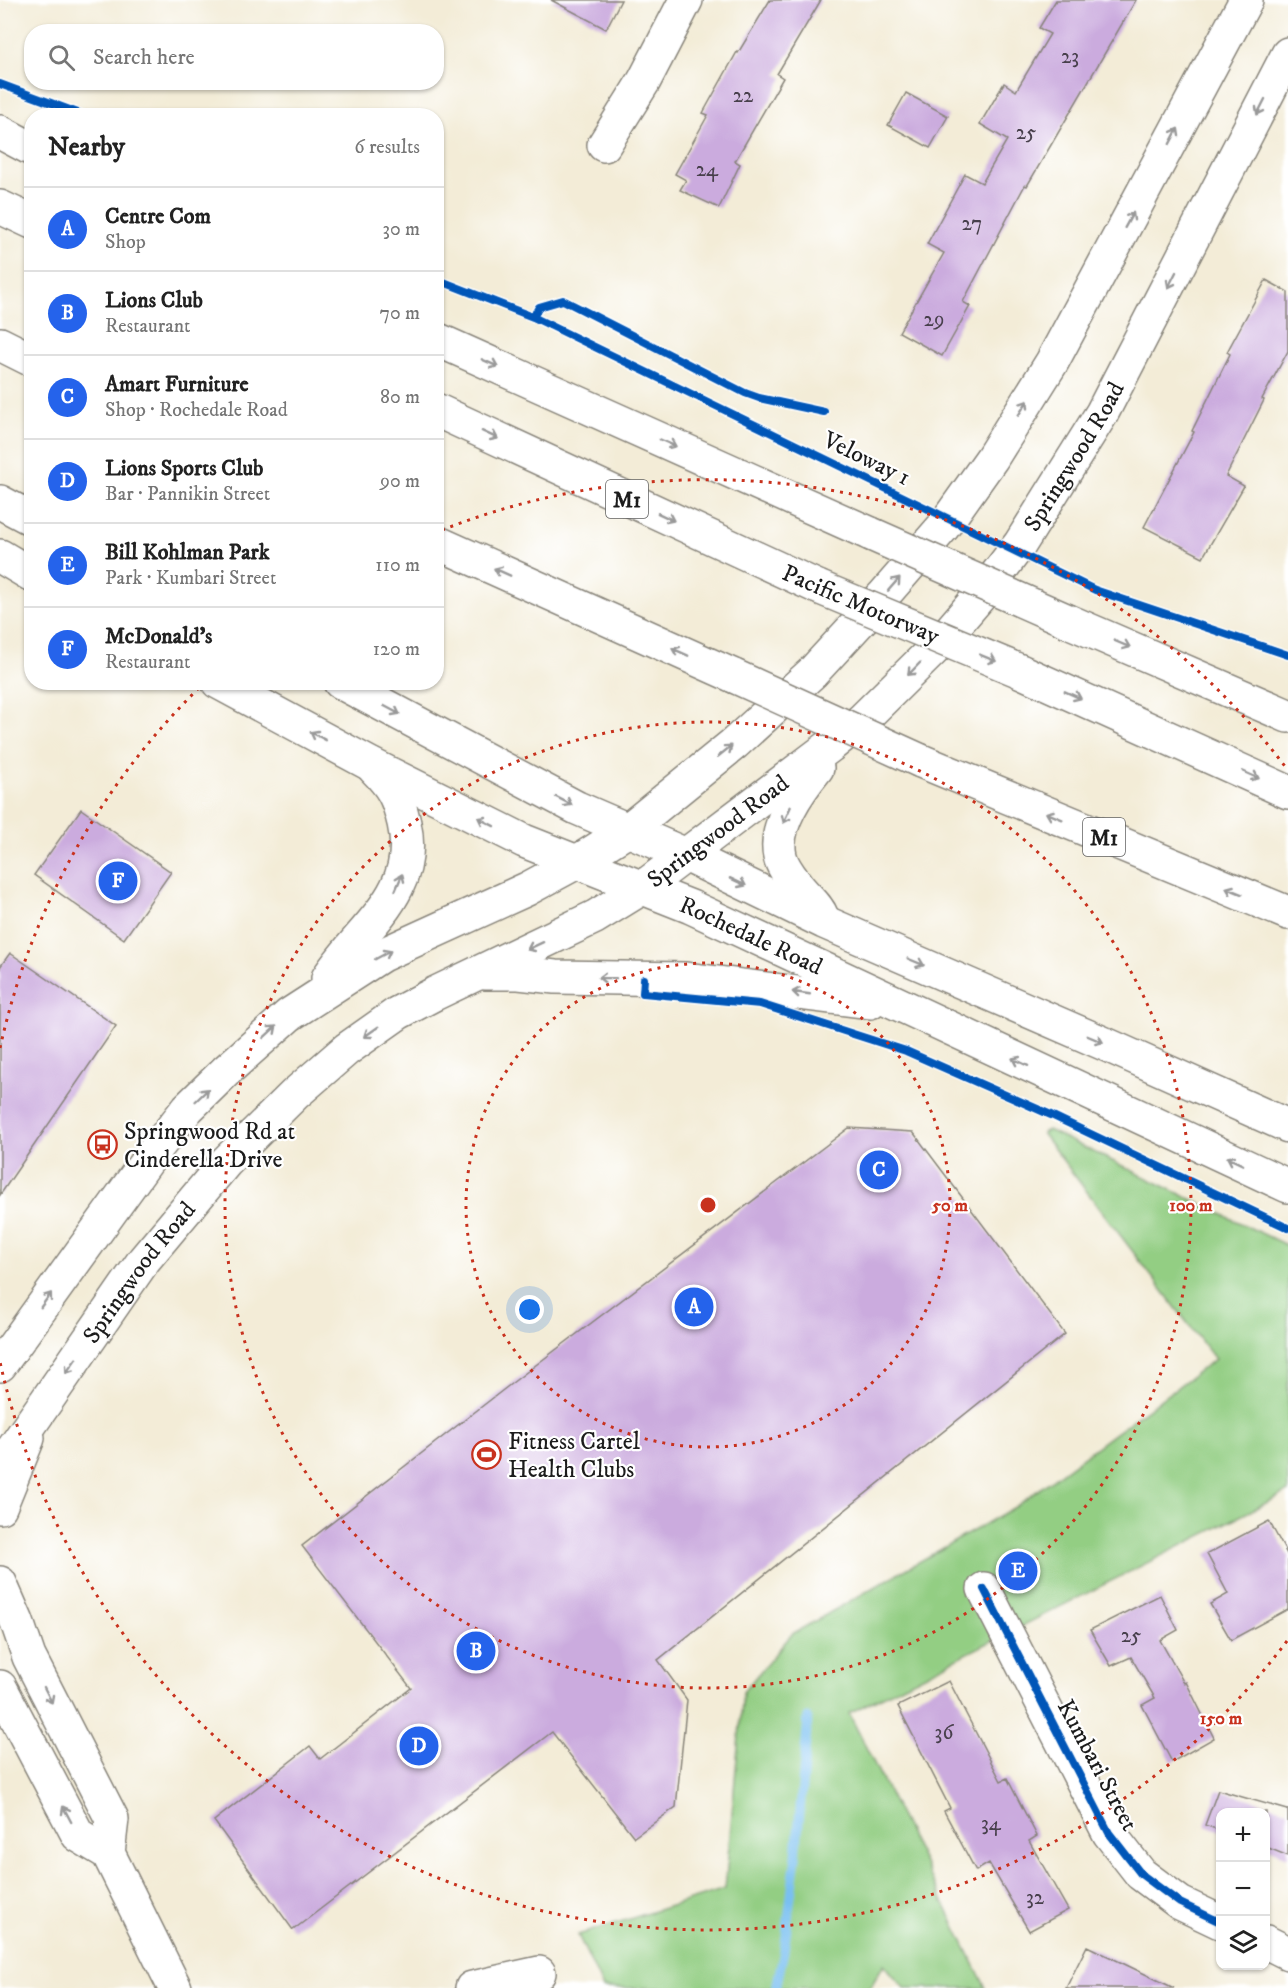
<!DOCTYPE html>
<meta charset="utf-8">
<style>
:root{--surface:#fff;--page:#f2f2f2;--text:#222;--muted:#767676;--line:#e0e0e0;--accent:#2563eb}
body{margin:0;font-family:"IM FELL DW Pica",serif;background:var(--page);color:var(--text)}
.controls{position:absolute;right:18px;bottom:18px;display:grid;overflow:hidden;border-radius:12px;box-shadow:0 2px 4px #0004}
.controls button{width:54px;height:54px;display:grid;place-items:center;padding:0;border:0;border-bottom:2px solid var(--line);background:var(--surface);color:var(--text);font:30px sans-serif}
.you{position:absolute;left:530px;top:1310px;width:21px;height:21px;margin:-15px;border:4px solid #fff;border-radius:50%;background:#1a73e8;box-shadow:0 0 0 9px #1a73e833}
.badge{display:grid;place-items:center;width:39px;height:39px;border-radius:50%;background:var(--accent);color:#fff;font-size:20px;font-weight:700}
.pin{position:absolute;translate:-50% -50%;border:3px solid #fff;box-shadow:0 2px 6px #0006}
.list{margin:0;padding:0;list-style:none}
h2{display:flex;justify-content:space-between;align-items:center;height:78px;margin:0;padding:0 24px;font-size:26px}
h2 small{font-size:20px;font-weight:400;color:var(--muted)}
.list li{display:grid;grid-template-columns:39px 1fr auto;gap:18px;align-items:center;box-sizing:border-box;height:84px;padding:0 24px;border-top:2px solid var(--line)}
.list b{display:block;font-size:22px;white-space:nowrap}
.list p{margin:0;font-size:20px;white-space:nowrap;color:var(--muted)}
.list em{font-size:20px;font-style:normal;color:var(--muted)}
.icon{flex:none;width:33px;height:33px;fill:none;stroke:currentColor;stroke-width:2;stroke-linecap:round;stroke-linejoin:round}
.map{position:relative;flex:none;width:1288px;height:1988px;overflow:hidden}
.search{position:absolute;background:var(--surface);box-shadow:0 2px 4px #0004;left:24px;top:24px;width:420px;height:66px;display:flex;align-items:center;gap:15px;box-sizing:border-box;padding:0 21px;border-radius:24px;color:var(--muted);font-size:22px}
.panel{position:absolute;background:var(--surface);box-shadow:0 2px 4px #0004;left:24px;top:108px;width:420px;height:582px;border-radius:24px}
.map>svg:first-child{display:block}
</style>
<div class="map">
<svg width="1288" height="1988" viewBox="0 0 1288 1988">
<rect width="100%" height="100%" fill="#fff"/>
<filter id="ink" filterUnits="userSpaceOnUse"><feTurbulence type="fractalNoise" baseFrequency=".0167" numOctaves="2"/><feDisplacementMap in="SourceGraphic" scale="12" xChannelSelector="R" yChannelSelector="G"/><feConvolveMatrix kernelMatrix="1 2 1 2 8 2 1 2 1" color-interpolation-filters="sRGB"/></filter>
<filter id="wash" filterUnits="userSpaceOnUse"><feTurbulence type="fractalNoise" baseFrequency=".008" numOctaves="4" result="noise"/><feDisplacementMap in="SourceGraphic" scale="24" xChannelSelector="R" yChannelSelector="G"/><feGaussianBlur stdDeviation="1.35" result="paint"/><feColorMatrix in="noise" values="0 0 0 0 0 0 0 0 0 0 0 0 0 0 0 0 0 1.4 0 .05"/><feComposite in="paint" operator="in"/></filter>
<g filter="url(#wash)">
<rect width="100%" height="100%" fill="#f3ecd7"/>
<!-- green -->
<path fill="#93ce83" stroke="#587550" stroke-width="1.5" d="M1048 1130 1288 1246V1492L849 1713 986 1988H904L884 1964 870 1988H603L578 1935 725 1889 743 1692 792 1634 1015 1507 1215 1359 1042 1133Z"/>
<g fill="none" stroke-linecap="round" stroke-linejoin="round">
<!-- stream -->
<path stroke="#79c0f1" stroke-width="9" d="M776 1988 784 1951 796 1856 808 1718"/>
</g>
<g id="blocks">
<!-- building -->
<path fill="#cbabde" d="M551 0H621L606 29Z
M770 0H821L777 74 783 78 735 161 740 164 719 208 680 190 686 180 675 174 708 115 703 113 737 52 738 53Z
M1056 0H1136L1027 186 1025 185 963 302 970 306 942 356 899 332 944 253 927 244 965 174 982 183 1007 140 980 124 1004 83 1016 91 1050 34 1039 28Z
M906 93 948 116 930 148 888 125Z
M1266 280 1288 292V351L1262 399 1264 400 1226 476 1244 486 1203 557 1144 527 1194 432 1192 431 1230 354 1227 352Z
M81 809 171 872 124 939 34 875Z
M10 953 116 1026 0 1195V967Z
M849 1128 913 1132 1065 1334 658 1660 687 1700 676 1807 634 1837 552 1732 293 1930 214 1821 310 1746 320 1759 411 1688 302 1546 516 1380Z
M1269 1521 1288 1556V1609L1231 1640 1210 1604 1228 1594 1207 1554Z
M1160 1595 1178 1630 1160 1640 1184 1683 1186 1682 1214 1738 1172 1762 1142 1705 1155 1698 1131 1657 1111 1666 1090 1630Z
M949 1681 1001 1781 1007 1778 1037 1836 1029 1841 1068 1910 1029 1931 989 1863 976 1871 944 1811 950 1808 898 1706Z
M1218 1790 1288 1810V1856L1266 1847V1812H1221V1831L1205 1825Z
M1087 1946 1174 1988H1066Z"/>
</g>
</g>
<g filter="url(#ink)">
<use href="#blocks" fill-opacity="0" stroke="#88847a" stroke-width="1.5"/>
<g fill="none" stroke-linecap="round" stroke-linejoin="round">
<defs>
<path id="minor" d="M604 145 644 81 686 0
M0 1507 28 1438
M0 1583 17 1622 29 1657 112 1819 108 1853
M984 1589 1109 1833 1141 1874 1180 1903 1220 1922
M0 1687 78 1835 108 1853 175 1988
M1266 1942 1288 1953
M472 1988 539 1973"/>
<g id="major">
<path d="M0 502 32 519"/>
<path d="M0 556 32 575"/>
<path id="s1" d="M218 682 370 764 524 841 691 907 1288 1186"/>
<path d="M340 682 577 808 686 855 824 922 1105 1044 1288 1126"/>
<path d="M817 768C799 790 773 825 780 856 782 866 790 876 796 884 804 896 817 904 822 917"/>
<path d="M485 973H519L555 977 686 979 870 1002"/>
<path d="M328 978C361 927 420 893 404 823 398 797 393 787 374 768"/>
<path d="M0 1365 155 1150 188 1108 227 1070 289 1015 382 955 527 889 577 862 628 830 735 743 812 673 883 596 943 527 992 458 1052 362 1246 0"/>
<path id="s2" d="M0 1468 144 1260 226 1162 295 1094 347 1049 398 1013 434 994 595 917 642 888 830 746 862 720 937 646 985 590 1020 544 1102 413 1288 54"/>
</g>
<path id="highway" d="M0 132 32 149
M0 207 32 222
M436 339 871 534
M0 344 32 360
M436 410 818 587
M436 542 734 676
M1068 621 1288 716
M1020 671 1288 792
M921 761 1288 913"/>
</defs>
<!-- minor casing -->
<use href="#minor" stroke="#88847a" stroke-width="36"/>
<!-- major casing -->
<use href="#major" stroke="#88847a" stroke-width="36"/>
<!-- highway casing -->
<use href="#highway" stroke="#88847a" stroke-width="36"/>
<!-- minor -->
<use href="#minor" stroke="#fff" stroke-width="33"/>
<!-- major -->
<use href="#major" stroke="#fff" stroke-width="33"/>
<!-- highway -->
<use href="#highway" stroke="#fff" stroke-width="33"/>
<defs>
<path id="highway-bridge" d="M871 534 1068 621
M818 587 1020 671
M734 676 921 761"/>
</defs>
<!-- highway-bridge casing -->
<use href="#highway-bridge" stroke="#88847a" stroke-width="36" stroke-linecap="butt"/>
<!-- highway-bridge -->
<use href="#highway-bridge" stroke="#fff" stroke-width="33"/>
<defs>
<path id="cycleway" d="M0 84 86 116
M436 279 533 317 1095 590 1288 655
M533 317 539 307 563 300 745 393 759 398 824 412
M644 979 643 993 760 1004 906 1051 1051 1115 1288 1228
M984 1589 1109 1833 1141 1874 1180 1903 1220 1922"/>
</defs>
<!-- cycleway casing -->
<use href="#cycleway" stroke="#fff" stroke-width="11"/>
<!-- cycleway -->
<use href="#cycleway" stroke="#0057b8" stroke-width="8"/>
</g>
<!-- one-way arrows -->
<defs><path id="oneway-shaft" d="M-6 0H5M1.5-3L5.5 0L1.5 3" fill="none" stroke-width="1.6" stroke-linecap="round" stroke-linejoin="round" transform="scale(1.5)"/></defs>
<g stroke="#999">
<use href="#oneway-shaft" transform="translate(1261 107) rotate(117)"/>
<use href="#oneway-shaft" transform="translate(1174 136) rotate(-62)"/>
<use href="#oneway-shaft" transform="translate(1129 220) rotate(-61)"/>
<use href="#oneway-shaft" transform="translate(1172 280) rotate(117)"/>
<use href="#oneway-shaft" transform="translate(490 363) rotate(24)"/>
<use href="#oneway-shaft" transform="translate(1023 408) rotate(-58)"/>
<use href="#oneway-shaft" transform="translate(490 435) rotate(25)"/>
<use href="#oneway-shaft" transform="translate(668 443) rotate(24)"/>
<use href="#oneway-shaft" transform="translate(666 517) rotate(25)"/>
<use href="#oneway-shaft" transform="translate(502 572) rotate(-156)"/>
<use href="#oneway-shaft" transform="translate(894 584) rotate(-49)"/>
<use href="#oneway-shaft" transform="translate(1122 644) rotate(23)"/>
<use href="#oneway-shaft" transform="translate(680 652) rotate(-156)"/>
<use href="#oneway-shaft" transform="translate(988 658) rotate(22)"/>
<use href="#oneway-shaft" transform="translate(914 669) rotate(134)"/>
<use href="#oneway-shaft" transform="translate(1073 695) rotate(24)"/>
<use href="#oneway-shaft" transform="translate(392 710) rotate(28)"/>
<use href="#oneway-shaft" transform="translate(318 736) rotate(-152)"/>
<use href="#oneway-shaft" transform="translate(725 751) rotate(-39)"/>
<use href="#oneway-shaft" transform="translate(1251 775) rotate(24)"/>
<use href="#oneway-shaft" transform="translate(564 801) rotate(27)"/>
<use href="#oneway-shaft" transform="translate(787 815) rotate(114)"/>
<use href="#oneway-shaft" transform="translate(1054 816) rotate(-158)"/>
<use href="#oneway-shaft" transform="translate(486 822) rotate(-153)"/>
<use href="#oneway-shaft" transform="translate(399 882) rotate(-67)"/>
<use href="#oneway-shaft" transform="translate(738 882) rotate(25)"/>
<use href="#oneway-shaft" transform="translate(1234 891) rotate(-158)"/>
<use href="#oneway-shaft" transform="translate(535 946) rotate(155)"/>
<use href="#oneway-shaft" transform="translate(383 955) rotate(-28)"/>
<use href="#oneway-shaft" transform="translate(916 962) rotate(23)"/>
<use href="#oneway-shaft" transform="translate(607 978) rotate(-179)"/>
<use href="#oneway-shaft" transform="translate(801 993) rotate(-172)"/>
<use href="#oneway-shaft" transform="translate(270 1032) rotate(-42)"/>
<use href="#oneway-shaft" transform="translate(371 1032) rotate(145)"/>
<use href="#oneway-shaft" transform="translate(1095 1039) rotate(23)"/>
<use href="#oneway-shaft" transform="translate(1020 1062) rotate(-155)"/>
<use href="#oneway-shaft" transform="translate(202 1095) rotate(-44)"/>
<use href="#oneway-shaft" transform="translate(1235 1161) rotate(-155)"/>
<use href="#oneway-shaft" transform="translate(46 1300) rotate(-54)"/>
<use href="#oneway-shaft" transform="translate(71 1366) rotate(125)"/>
<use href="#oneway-shaft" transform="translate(48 1695) rotate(63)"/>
<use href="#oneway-shaft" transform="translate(67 1814) rotate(-118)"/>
</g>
</g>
<!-- distance rings -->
<g fill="none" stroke="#c8321e" stroke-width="3" stroke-dasharray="3 6">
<circle cx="708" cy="1205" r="242"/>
<circle cx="708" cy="1205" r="483"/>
<path d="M1287 1641A725 725 0 0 1 0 1362M0 1048A725 725 0 0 1 204 683M442 530A725 725 0 0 1 1287 769"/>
</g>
<!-- icons -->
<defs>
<symbol id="bus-ring" viewBox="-11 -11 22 22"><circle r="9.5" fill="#fff" stroke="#c8321e" stroke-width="1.5"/><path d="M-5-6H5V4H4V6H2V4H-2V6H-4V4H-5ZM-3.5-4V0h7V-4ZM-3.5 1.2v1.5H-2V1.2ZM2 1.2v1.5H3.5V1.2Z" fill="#c8321e"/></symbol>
<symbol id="stadium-ring" viewBox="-11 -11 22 22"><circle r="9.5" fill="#fff" stroke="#c8321e" stroke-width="1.5"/><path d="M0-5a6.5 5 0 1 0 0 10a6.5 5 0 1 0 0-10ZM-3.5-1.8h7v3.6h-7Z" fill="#c8321e"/></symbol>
</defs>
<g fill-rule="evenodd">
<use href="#bus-ring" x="86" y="1128" width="33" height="33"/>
<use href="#stadium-ring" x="470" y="1438" width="33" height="33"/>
</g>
<g text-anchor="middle" stroke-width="4.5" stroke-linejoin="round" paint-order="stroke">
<!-- number labels -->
<g font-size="21" fill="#48404c">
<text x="1070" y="63">23</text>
<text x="743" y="102">22</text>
<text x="1026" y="139">25</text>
<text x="707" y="176">24</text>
<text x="972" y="230">27</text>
<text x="934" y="326">29</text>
<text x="1131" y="1642">25</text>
<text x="944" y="1739">36</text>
<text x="991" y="1830">34</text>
<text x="1035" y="1904">32</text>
</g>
<!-- shield labels -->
<g fill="#fff" stroke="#606060" stroke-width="1.5">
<rect x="606" y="480" width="42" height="38" rx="4.5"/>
<rect x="1083" y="818" width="42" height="38" rx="4.5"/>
</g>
<g font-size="22" font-weight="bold" fill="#1c1c1c">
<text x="627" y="507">M1</text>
<text x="1104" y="845">M1</text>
</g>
<!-- street labels -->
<g font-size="24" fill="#1c1c1c" stroke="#fff">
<text dy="8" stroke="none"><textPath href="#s2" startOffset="1500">Springwood Road</textPath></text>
<text transform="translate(867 458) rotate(26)" y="8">Veloway 1</text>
<text transform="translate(861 604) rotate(23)" y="8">Pacific Motorway</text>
<text dy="8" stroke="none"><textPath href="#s2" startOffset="978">Springwood Road</textPath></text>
<text dy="8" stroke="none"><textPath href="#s1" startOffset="591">Rochedale Road</textPath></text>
<text dy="8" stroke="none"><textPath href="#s2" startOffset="240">Springwood Road</textPath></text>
<text transform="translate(1098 1765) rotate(62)" y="8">Kumbari Street</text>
</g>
<!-- poi labels -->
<g font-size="24" fill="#1c1c1c" stroke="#fff" text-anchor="start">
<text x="124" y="1139">Springwood Rd at<tspan x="124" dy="28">Cinderella Drive</tspan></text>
<text x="508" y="1449">Fitness Cartel<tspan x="508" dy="28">Health Clubs</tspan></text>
</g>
</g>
<circle cx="708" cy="1205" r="9" fill="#c8321e" stroke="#fff" stroke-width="3"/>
<g font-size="18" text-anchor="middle" font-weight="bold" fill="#c8321e" stroke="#fff" stroke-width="4.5" stroke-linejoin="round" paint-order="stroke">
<text x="950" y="1211">50 m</text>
<text x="1191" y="1211">100 m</text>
<text x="1221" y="1724">150 m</text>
</g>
</svg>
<div class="controls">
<button>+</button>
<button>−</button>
<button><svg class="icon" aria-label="layers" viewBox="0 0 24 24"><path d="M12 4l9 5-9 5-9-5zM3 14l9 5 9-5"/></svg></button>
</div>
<div class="you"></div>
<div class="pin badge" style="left:694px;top:1307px">A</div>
<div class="pin badge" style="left:476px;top:1651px">B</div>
<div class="pin badge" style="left:879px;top:1170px">C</div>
<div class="pin badge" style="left:419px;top:1746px">D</div>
<div class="pin badge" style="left:1018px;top:1571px">E</div>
<div class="pin badge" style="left:118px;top:881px">F</div>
<div class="search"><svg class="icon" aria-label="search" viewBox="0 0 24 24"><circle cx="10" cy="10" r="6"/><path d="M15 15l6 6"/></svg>Search here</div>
<section class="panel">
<h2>Nearby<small>6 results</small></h2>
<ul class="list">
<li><span class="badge">A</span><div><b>Centre Com</b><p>Shop</p></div><em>30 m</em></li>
<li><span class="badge">B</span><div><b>Lions Club</b><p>Restaurant</p></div><em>70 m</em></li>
<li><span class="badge">C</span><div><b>Amart Furniture</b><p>Shop · Rochedale Road</p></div><em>80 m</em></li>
<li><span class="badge">D</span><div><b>Lions Sports Club</b><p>Bar · Pannikin Street</p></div><em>90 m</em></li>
<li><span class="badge">E</span><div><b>Bill Kohlman Park</b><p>Park · Kumbari Street</p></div><em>110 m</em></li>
<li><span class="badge">F</span><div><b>McDonald's</b><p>Restaurant</p></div><em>120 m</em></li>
</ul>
</section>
</div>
